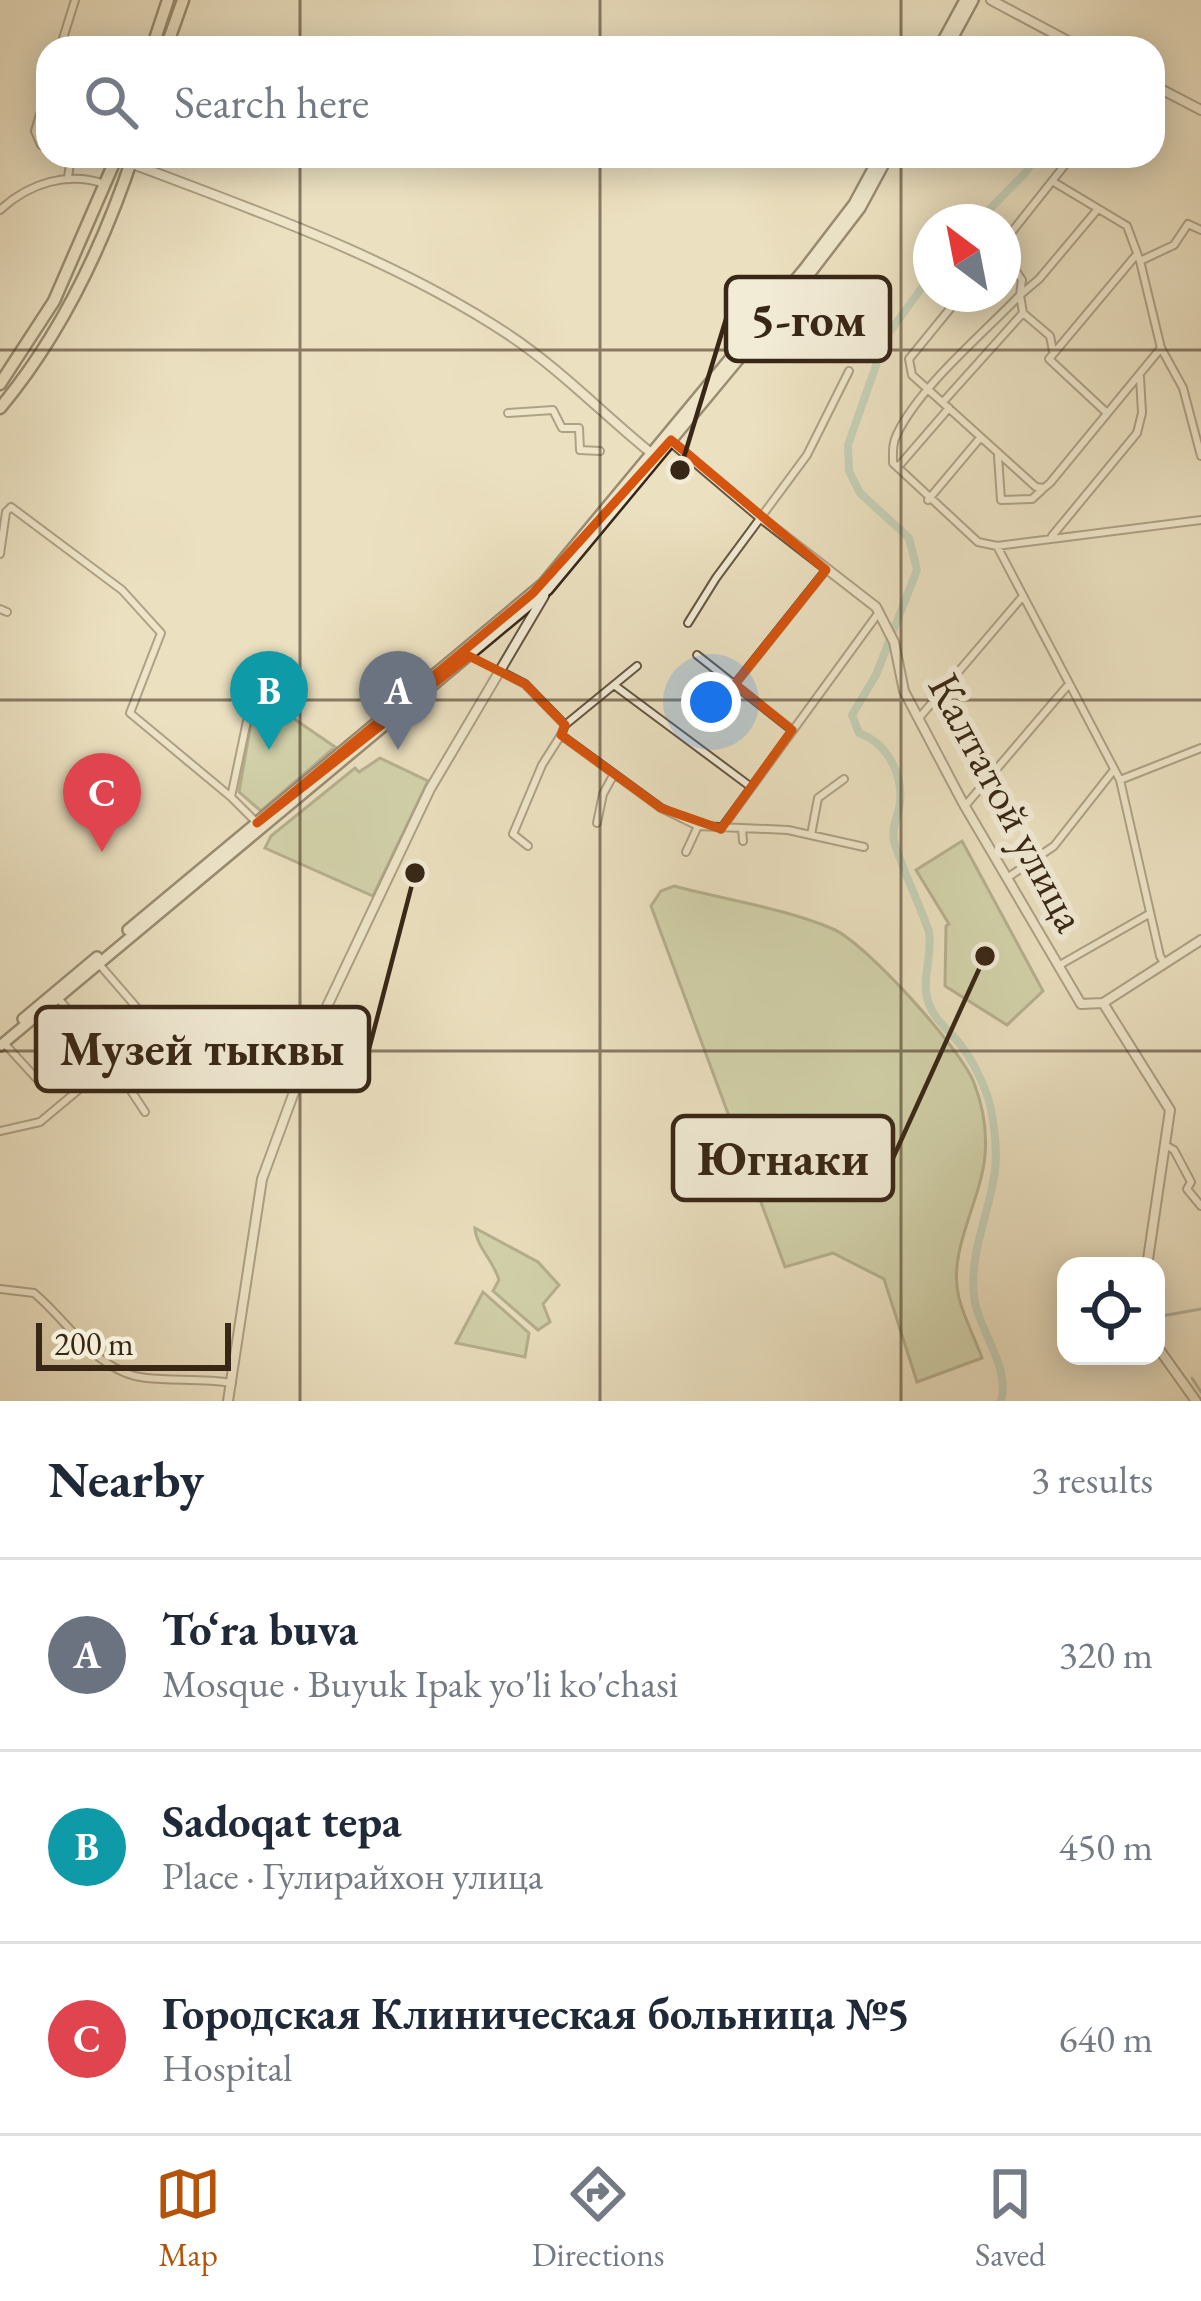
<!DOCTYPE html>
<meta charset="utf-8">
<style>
:root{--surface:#fff;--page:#f2f2f3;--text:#1f2937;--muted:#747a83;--line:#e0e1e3;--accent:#b45309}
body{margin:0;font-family:"EB Garamond",serif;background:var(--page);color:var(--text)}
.controls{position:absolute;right:36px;bottom:36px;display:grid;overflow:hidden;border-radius:24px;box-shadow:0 6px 30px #0003}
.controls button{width:108px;height:108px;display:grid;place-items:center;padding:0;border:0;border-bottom:3px solid var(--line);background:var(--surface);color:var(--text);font:60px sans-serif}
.compass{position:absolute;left:913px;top:204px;width:108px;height:108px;border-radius:50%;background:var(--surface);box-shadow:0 6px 30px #0003;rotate:328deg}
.scale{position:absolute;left:36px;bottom:30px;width:195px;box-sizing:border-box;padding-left:12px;border:6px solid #382716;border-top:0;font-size:33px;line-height:42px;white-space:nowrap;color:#382716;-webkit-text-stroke:9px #f2ebd6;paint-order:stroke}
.you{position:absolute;left:711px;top:702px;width:42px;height:42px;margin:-30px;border:9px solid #fff;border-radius:50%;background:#1a73e8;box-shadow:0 0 0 18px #1a73e833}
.badge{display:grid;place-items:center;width:78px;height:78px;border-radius:50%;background:var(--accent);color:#fff;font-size:39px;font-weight:700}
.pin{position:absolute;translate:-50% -99px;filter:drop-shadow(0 3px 6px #0008)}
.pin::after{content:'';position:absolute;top:63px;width:42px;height:36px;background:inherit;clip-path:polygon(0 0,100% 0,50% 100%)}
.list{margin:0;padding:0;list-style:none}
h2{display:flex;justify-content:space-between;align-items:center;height:156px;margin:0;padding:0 48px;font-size:51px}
h2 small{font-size:39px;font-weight:400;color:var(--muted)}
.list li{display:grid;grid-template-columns:78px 1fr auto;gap:36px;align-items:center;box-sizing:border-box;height:192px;padding:0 48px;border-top:3px solid var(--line)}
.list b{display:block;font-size:45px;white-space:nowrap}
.list p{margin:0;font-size:39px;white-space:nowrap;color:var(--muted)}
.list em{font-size:39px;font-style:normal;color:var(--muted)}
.icon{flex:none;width:66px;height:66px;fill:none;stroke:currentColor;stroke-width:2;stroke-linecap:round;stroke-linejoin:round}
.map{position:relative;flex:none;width:1201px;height:1401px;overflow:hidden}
.search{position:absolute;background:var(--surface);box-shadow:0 6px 30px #0003;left:36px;right:36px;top:36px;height:132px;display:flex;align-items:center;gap:30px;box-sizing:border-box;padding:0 42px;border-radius:36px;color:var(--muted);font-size:45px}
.sheet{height:732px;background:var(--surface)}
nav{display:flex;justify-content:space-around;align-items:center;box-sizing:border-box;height:168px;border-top:3px solid var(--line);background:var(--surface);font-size:33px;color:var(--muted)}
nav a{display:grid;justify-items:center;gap:6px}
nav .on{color:var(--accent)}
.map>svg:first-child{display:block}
</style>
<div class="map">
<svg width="1201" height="1401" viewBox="0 0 1201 1401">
<rect width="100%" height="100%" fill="#ebe0c0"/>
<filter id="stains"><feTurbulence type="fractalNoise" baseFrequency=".00167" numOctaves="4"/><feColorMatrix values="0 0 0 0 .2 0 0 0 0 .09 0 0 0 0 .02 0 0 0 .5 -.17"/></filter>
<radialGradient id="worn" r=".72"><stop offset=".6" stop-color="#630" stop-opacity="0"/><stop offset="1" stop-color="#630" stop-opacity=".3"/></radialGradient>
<!-- green -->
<path fill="#b5c394" stroke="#767555" stroke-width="3" d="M261 696 335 747 261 811 239 792 252 717Z
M380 758 428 781 373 896 265 848 271 836 355 768 359 772Z
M962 841 1043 991 1007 1025 945 986 946 926 949 924 916 870Z
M674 886C726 900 784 908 833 929 867 944 961 1049 974 1083 983 1106 987 1132 985 1155 981 1202 947 1251 959 1298 964 1318 975 1338 982 1358L917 1382 884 1279 833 1253 785 1267 651 906 661 891Z
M475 1228 538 1262 559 1285 543 1304 550 1322 538 1330 493 1291 499 1280C494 1261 476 1247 475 1228Z
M483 1292 529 1333 525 1357 456 1343Z"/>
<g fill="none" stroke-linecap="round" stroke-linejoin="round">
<!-- stream -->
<path stroke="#728271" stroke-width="3" d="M1156 1317 1201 1309
M1192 1378 1201 1392"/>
<!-- canal -->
<path stroke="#99bead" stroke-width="8" d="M977 222 1026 172 1036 156
M931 275 886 337 848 445 849 471 860 493 909 538 917 570 876 675 852 715 859 733C887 743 903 774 900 803 898 816 891 828 894 841 903 872 919 902 929 932 933 956 920 981 929 1004 936 1023 952 1032 963 1048 975 1065 989 1093 992 1115 995 1132 997 1152 995 1170 990 1212 969 1253 974 1296 978 1331 1011 1366 1001 1401"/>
<defs>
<path id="minor" d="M60 48 75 0
M48 88 35 131 41 145 48 148
M63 156 70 164 68 177
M1052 181 1127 226 1140 261 1161 348 1183 388 1201 456
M0 210C29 183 68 171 105 184
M1003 243 1072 156
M1003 252 1022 280 1020 295C982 335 921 385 897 434 892 444 893 452 893 463L978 542 997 546 1201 520
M1140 261 1174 245 1188 224 1201 230
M962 294 909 359 912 375 1036 487 1044 488 1050 483 1161 348
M1023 313 1050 336 1053 351
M943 402 1023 313 1020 295 1039 279 1097 210
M508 413 553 410 562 428H579L580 450 600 451
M1107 413 1049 359 1137 254
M998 456 1001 500 1032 499 1042 490
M898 467 949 408
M928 500 980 438
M1052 536 1137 433 1142 413 1140 377
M997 546 1120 780 1160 956 1164 963
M0 554 6 512 11 507 122 590 161 633 130 713 231 797 247 721 266 679
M0 609 7 612
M688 623 716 578 807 455 849 371
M697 655 792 730
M500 671 525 684 565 725 561 735 661 808 698 826 788 830 864 847
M735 684 826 570
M614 685 751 787
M919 718 1023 596
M565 725 637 666
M1120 780 1201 748
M231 797 257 823
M965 806 1069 684
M597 823 603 794 614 774
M721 829 877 615
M742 829 743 841
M811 835 818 798 844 779
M528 846 513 834 542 765 561 735
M686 852 698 826
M1007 878 1054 846 1113 771
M1058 966 1149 914
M58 998 112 1062 145 1112
M4 1043 36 1078 89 1035
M0 1131 40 1122 112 1062 157 1031 99 964
M1167 1146 1174 1150 1191 1182 1187 1189 1201 1206
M0 1289 34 1293C69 1322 97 1373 146 1378 174 1381 203 1378 232 1383"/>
<path id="tertiary" d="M991 0 1081 48
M1153 85 1201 110
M130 163C259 212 393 258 509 335 560 369 603 414 651 453
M668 439 760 517 876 607 894 642 904 691 963 803 1081 1004 1103 1003 1201 940
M1103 1003 1170 1110 1147 1266
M1156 1345 1196 1401
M228 1401 262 1179 321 1019 430 789 544 596"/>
<path id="secondary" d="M939 48 965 0
M947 48 973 0
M128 930 543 584 805 268 854 204 880 156
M23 1019 97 957
M0 1046 548 589 811 272 860 208 888 156"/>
<path id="primary" d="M152 48 168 0
M166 48 183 0
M0 384 54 301 117 156
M0 408C61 335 103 246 133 156"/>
</defs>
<!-- minor casing -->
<use href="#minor" stroke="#655540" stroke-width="10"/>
<!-- tertiary casing -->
<use href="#tertiary" stroke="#655540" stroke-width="12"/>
<!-- secondary casing -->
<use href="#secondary" stroke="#382716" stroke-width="14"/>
<!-- primary casing -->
<use href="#primary" stroke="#382716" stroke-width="15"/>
<!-- minor -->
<use href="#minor" stroke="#f2ebd6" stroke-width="6"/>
<!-- tertiary -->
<use href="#tertiary" stroke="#f2ebd6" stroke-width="8"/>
<!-- secondary -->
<use href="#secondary" stroke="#f2ebd6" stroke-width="9"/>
<!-- primary -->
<use href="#primary" stroke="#ebe0c0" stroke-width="10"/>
</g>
<!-- marked area -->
<path d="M0 0H1201V1401H0ZM671 440 826 570 735 684 792 730 721 829 661 808 561 735 565 725 525 684 469 656 257 823 533 593Z" fill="#ebe0c0" fill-opacity=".55" fill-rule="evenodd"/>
<path fill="none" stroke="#d6540d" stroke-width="9" stroke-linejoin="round" d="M671 440 826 570 735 684 792 730 721 829 661 808 561 735 565 725 525 684 469 656 257 823 533 593Z"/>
<!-- grid -->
<path fill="none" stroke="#382716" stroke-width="3" stroke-opacity="0.55" d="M300 0V48M600 0V48M901 0V48M300 156V1401M600 156V1401M901 156V1401M0 350H1201M0 700H1201M0 1051H1201"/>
<g text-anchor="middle" stroke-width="12" stroke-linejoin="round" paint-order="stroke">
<!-- street labels -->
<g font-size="45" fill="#382716" stroke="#f2ebd6">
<text transform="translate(1008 802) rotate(62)" y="16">Калтатой улица</text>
</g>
</g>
<!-- callouts -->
<path fill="none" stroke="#382716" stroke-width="4.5" d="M680 470L726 319M415 873L369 1049M985 956L893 1158"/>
<g fill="#382716" stroke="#f2ebd6" stroke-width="4.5">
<circle cx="680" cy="470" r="12"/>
<circle cx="415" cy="873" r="12"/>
<circle cx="985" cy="956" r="12"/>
</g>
<g fill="#f2ebd6" stroke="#382716" stroke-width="4.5">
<rect x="726" y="277" width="164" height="84" rx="12"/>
<rect x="36" y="1007" width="333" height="84" rx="12"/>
<rect x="673" y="1116" width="220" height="84" rx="12"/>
</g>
<g font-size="48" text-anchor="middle" font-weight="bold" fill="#382716">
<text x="808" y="336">5-гом</text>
<text x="202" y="1065">Музей тыквы</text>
<text x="783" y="1175">Югнаки</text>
</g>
<rect width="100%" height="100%" filter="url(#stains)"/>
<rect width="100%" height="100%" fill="url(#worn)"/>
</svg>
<div class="controls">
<button><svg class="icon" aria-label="locate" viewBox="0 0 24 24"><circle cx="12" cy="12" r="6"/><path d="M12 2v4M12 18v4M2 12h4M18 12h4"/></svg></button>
</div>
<svg class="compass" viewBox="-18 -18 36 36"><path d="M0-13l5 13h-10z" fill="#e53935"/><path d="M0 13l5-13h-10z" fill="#747a83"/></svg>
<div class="scale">200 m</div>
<div class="you"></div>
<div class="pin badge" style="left:398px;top:750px;background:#6b7280">A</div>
<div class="pin badge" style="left:269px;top:750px;background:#0f9aa8">B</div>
<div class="pin badge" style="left:102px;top:852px;background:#e0444e">C</div>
<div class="search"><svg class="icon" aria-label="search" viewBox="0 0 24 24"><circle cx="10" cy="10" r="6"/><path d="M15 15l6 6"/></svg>Search here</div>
</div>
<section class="sheet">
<h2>Nearby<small>3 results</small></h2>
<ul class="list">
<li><span class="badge" style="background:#6b7280">A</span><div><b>To‘ra buva</b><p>Mosque · Buyuk Ipak yo'li ko'chasi</p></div><em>320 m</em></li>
<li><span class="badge" style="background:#0f9aa8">B</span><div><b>Sadoqat tepa</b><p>Place · Гулирайхон улица</p></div><em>450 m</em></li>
<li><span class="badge" style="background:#e0444e">C</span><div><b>Городская Клиническая больница №5</b><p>Hospital</p></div><em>640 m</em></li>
</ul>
</section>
<nav>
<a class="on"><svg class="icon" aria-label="map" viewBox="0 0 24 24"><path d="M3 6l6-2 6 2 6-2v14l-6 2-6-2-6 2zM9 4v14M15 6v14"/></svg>Map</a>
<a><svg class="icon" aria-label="directions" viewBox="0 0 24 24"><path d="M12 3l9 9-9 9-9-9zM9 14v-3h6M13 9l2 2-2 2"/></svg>Directions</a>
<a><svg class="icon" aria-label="saved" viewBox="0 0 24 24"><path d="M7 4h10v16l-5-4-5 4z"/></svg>Saved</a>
</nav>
